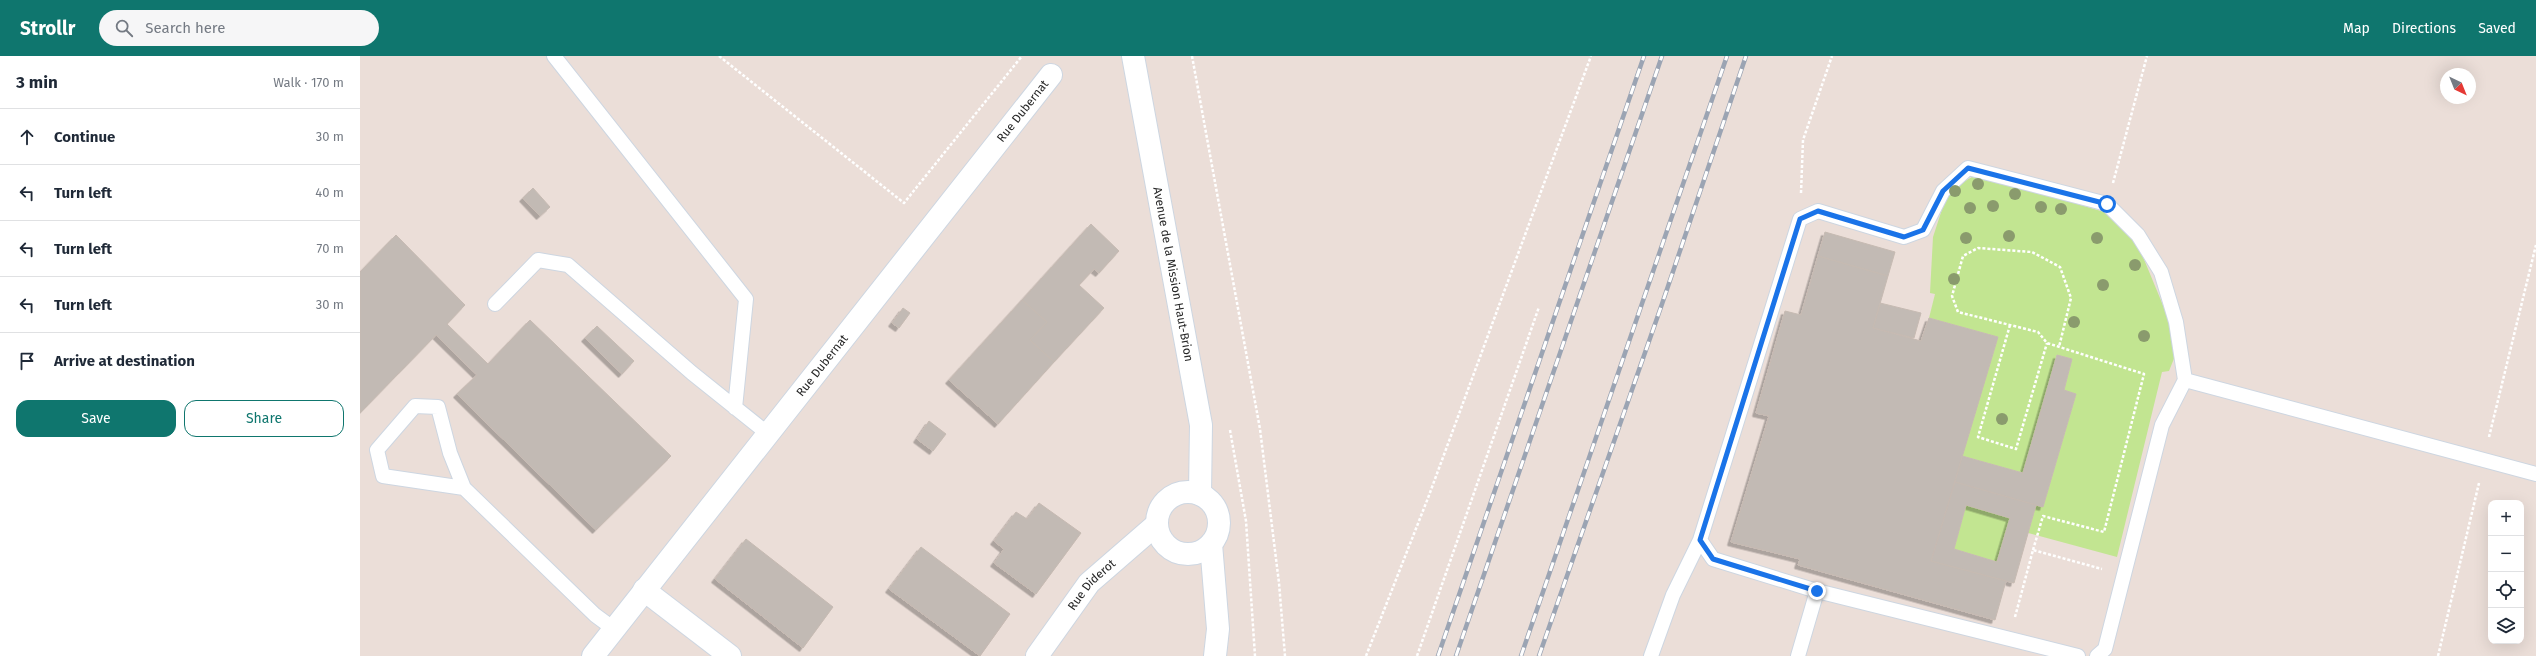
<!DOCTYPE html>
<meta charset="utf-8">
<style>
:root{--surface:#fff;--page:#f6f6f7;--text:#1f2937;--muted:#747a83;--line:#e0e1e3;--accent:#0f766e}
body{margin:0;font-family:"Fira Sans",sans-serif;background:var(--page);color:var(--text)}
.controls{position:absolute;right:12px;bottom:12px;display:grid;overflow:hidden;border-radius:8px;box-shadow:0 4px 16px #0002}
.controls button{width:36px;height:36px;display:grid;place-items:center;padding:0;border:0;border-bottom:1px solid var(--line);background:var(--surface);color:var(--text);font:20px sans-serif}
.compass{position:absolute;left:2080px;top:12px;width:36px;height:36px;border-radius:50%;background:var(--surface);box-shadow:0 4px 16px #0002;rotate:137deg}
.stop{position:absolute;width:12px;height:12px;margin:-9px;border:3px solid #1a73e8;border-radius:50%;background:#fff}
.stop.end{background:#1a73e8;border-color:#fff;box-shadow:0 1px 4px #0008}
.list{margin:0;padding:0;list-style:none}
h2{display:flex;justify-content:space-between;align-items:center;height:52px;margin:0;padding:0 16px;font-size:17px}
h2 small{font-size:13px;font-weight:400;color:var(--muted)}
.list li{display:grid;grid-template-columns:26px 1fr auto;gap:12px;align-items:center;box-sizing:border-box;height:56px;padding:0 16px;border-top:1px solid var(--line)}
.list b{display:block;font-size:15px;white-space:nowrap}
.list em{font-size:13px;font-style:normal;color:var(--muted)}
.actions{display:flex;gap:8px;padding:12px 16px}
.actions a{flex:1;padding:9px 0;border:1px solid var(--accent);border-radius:12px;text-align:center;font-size:14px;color:var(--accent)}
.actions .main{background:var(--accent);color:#fff}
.icon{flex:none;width:22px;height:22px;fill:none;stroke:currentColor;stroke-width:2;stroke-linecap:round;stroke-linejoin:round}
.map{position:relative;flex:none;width:2176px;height:600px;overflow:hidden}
header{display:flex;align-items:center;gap:24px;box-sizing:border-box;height:56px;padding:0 20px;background:var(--accent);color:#fff}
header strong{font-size:19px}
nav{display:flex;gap:22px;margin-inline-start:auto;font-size:14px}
.search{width:280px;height:36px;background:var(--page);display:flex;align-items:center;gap:10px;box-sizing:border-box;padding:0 14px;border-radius:22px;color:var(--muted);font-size:15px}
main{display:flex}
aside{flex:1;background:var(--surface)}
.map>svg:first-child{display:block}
</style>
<header>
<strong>Strollr</strong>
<div class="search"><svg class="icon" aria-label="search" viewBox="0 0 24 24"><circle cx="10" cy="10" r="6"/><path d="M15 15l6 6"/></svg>Search here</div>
<nav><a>Map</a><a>Directions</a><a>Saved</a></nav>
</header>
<main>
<aside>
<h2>3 min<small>Walk · 170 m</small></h2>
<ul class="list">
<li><svg class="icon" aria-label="ahead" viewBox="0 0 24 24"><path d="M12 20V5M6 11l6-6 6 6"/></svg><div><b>Continue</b></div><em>30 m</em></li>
<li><svg class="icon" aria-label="left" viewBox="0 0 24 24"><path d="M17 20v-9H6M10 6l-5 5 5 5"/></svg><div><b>Turn left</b></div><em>40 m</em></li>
<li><svg class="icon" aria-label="left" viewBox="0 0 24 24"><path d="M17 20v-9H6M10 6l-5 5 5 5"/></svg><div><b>Turn left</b></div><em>70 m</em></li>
<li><svg class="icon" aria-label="left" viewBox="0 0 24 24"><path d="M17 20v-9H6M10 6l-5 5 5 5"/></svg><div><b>Turn left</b></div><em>30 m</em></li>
<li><svg class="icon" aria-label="arrive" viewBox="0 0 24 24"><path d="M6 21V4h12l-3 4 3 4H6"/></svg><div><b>Arrive at destination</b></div></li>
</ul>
<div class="actions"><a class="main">Save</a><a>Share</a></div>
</aside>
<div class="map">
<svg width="2176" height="600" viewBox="0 0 2176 600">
<defs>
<filter id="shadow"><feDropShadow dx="-3.5" dy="3.5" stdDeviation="0" flood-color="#0004"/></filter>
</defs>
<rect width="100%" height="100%" fill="#ebded8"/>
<!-- green -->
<path fill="#c2e591" d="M1612 121 1678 136 1744 156 1776 184 1807 259 1815 300 1809 315 1802 316 1757 501 1668 477 1676 449 1683 451 1716 338 1704 334 1712 303 1697 299 1663 417 1602 400 1638 281 1569 262 1575 238 1570 237 1573 181 1588 135Z
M1606 449 1650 462 1637 506 1594 493Z"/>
<!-- building -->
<path fill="#c2bab4" stroke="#c6bab2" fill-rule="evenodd" filter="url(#shadow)" d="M173 132 190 151 180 160 163 142Z
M731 168 759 195 739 217 734 213 719 229 744 252 694 306 670 284 687 266 662 244Z
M1465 176 1535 196 1528 220 1458 200Z
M36 179 105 249 87 268 128 308 170 264 311 400 236 474 97 338 117 319 76 279 0 357V216Z
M1458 200 1528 220 1513 272 1561 285 1569 262 1638 281 1571 505 1646 525 1635 564 1438 509 1440 503 1371 486 1409 360 1396 357 1425 255 1441 259Z
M662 244 687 266 670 284 694 306 638 368 589 324Z
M1520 247 1561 257 1554 282 1513 272Z
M543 252 550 257 539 272 532 267Z
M237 270 274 305 262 318 225 282Z
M1697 299 1712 303 1704 334 1716 338 1683 451 1595 426 1602 400 1663 417Z
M569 365 586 378 573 395 557 383Z
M1595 426 1676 449 1654 527 1571 505ZM1606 449 1650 462 1637 506 1594 493Z
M679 447 721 477 676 538 634 507 644 493 634 485 656 456 667 463Z
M386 483 473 551 443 592 355 523Z
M561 491 650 558 620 600 529 533Z"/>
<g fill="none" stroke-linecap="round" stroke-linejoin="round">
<defs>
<path id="service" d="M194 0 386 243 375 352
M135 248 178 204 208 209 332 317 407 377
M104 432 23 420 17 394 55 350 78 351 90 397 104 432 235 559 254 573
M1340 484 1353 503 1457 535 1718 600
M1291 600 1313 539 1340 484 1440 163 1458 155 1544 181 1563 174 1583 135 1608 112 1747 148 1778 179 1801 216 1816 266 1825 324 2176 418
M1438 600 1457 535
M1737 600 1745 593 1802 369 1825 324"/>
<g id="minor">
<path d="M284 534 370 600"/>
<path id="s1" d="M233 600 691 19"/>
<path id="s2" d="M677 600 729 527 797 468"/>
</g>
<g id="tertiary">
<path id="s3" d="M773 0 841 369 840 438"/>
<circle cx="828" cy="467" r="31"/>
<path d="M851 488 858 573 855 600"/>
</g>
</defs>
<!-- service casing -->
<use href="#service" stroke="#cdd6e1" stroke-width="16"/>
<!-- minor casing -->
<use href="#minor" stroke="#cdd6e1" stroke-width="24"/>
<!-- tertiary casing -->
<use href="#tertiary" stroke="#cdd6e1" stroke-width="24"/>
<!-- path -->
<path stroke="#fff" stroke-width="2.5" stroke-dasharray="3 2" stroke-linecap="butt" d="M359 0 544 147 662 0
M832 0 900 373 919 527 925 600
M1753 127 1787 0
M1441 137 1443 84 1472 0
M1650 269 1618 381 1656 393 1687 287
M870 374 886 465 895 600
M2129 381 2176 189
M1673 494 1683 460 1744 476 1784 318 1687 287 1678 276 1598 256 1592 240 1603 200 1618 192 1672 196 1700 211 1711 242 1699 291
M1655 561 1673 494 1742 513
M1006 600 1068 442 1231 0
M1057 600 1179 251
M2078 600 2119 427"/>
<!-- service -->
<use href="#service" stroke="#fff" stroke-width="14"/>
<!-- minor -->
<use href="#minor" stroke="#fff" stroke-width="22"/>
<!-- tertiary -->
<use href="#tertiary" stroke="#fff" stroke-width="22"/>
<defs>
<path id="rail" d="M1078 600 1284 0
M1096 600 1302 0
M1161 600 1367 0
M1179 600 1302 248 1386 0"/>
</defs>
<!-- rail casing -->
<use href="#rail" stroke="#9ba4b3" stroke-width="4.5"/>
<!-- rail -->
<use href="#rail" stroke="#fff" stroke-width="3" stroke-dasharray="9" stroke-linecap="butt"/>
</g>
<!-- trees -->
<g fill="#8a9b6d">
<circle cx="1618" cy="128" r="6"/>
<circle cx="1595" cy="135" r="6"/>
<circle cx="1655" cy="138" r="6"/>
<circle cx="1633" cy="150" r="6"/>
<circle cx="1681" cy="151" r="6"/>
<circle cx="1610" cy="152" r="6"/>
<circle cx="1701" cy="153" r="6"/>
<circle cx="1649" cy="180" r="6"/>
<circle cx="1606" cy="182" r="6"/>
<circle cx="1737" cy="182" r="6"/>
<circle cx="1775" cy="209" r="6"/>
<circle cx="1594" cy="223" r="6"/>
<circle cx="1743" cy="229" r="6"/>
<circle cx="1714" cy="266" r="6"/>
<circle cx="1784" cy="280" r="6"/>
<circle cx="1642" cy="363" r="6"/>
</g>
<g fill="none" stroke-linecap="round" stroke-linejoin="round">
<!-- route -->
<path stroke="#1a73e8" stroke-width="5" d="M1457 535 1353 503 1340 484 1440 163 1458 155 1544 181 1563 174 1583 135 1608 112 1747 148"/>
</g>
<g text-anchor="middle" stroke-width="3" stroke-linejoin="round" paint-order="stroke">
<!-- street labels -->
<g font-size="12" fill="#272727" stroke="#fff">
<text dy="4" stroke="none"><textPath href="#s1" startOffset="694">Rue Dubernat</textPath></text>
<text dy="4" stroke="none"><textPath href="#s3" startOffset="222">Avenue de la Mission Haut-Brion</textPath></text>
<text dy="4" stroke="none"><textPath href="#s1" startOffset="370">Rue Dubernat</textPath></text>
<text dy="4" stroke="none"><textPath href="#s2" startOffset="90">Rue Diderot</textPath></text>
</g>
</g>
</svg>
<div class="controls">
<button>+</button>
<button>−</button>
<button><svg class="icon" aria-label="locate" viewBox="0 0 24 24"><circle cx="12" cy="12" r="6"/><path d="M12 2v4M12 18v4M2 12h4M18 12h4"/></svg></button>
<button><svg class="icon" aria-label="layers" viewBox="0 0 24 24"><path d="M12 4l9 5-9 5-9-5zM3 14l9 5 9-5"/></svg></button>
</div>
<svg class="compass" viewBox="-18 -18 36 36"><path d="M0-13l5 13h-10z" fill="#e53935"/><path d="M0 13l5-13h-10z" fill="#747a83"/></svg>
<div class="stop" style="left:1747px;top:148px"></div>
<div class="stop end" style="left:1457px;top:535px"></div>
</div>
</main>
